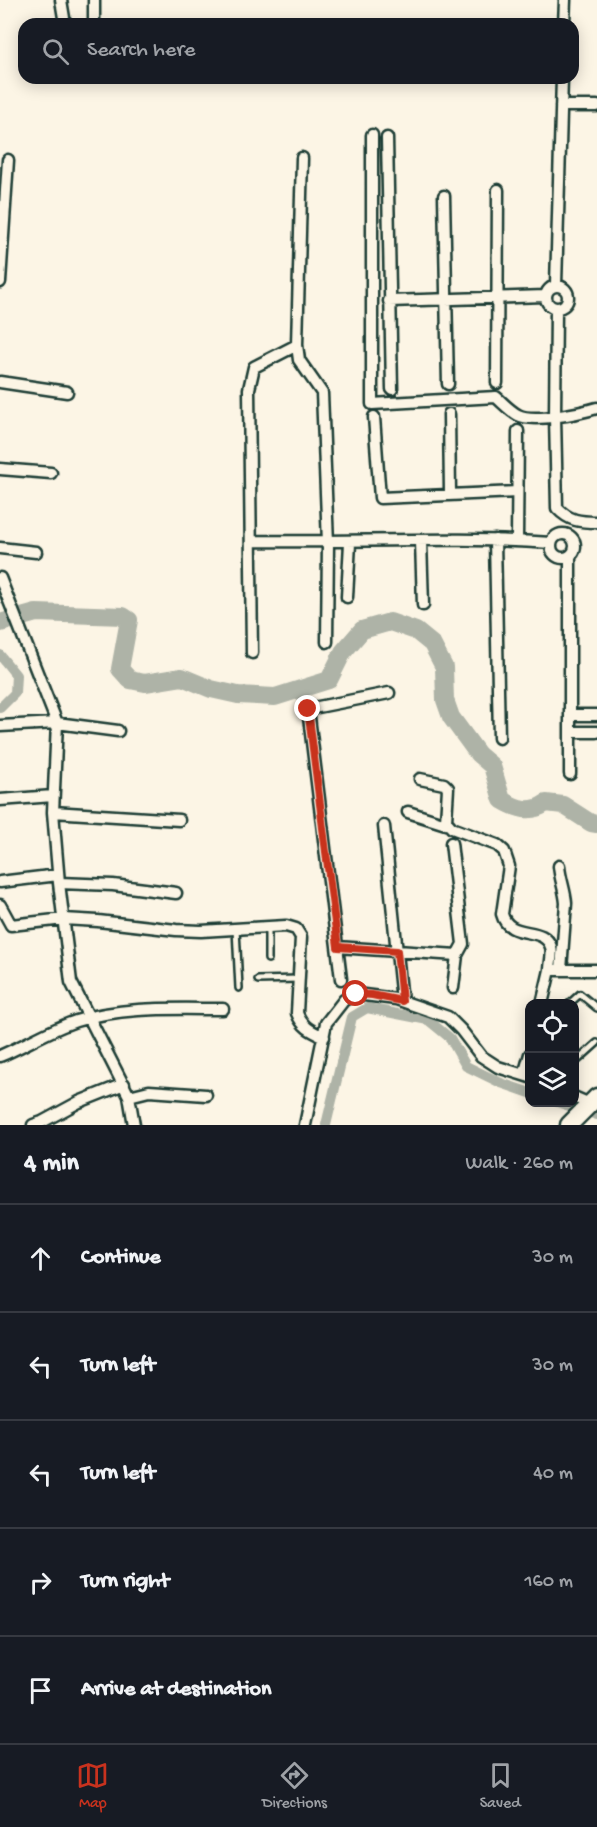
<!DOCTYPE html>
<meta charset="utf-8">
<style>
:root{--surface:#171b24;--page:#242831;--text:#f1f3f6;--muted:#9ea1a6;--line:#363941;--accent:#c8321e}
body{margin:0;font-family:"Gochi Hand",sans-serif;background:var(--page);color:var(--text)}
.controls{position:absolute;right:18px;bottom:18px;display:grid;overflow:hidden;border-radius:12px;box-shadow:0 3px 15px #0003}
.controls button{width:54px;height:54px;display:grid;place-items:center;padding:0;border:0;border-bottom:2px solid var(--line);background:var(--surface);color:var(--text);font:30px sans-serif}
.stop{position:absolute;width:18px;height:18px;margin:-14px;border:4px solid #c8321e;border-radius:50%;background:#fff}
.stop.end{background:#c8321e;border-color:#fff;box-shadow:0 2px 6px #0008}
.list{margin:0;padding:0;list-style:none}
h2{display:flex;justify-content:space-between;align-items:center;height:78px;margin:0;padding:0 24px;font-size:26px}
h2 small{font-size:20px;font-weight:400;color:var(--muted)}
.list li{display:grid;grid-template-columns:39px 1fr auto;gap:18px;align-items:center;box-sizing:border-box;height:108px;padding:0 24px;border-top:2px solid var(--line)}
.list b{display:block;font-size:22px;white-space:nowrap}
.list em{font-size:20px;font-style:normal;color:var(--muted)}
.icon{flex:none;width:33px;height:33px;fill:none;stroke:currentColor;stroke-width:2;stroke-linecap:round;stroke-linejoin:round}
.map{position:relative;flex:none;width:597px;height:1125px;overflow:hidden}
.search{position:absolute;background:var(--surface);box-shadow:0 3px 15px #0003;left:18px;right:18px;top:18px;height:66px;display:flex;align-items:center;gap:15px;box-sizing:border-box;padding:0 21px;border-radius:18px;color:var(--muted);font-size:22px}
.sheet{height:618px;background:var(--surface)}
nav{display:flex;justify-content:space-around;align-items:center;box-sizing:border-box;height:84px;border-top:2px solid var(--line);background:var(--surface);font-size:16px;color:var(--muted)}
nav a{display:grid;justify-items:center;gap:3px}
nav .on{color:var(--accent)}
.map>svg:first-child{display:block}
</style>
<div class="map">
<svg width="597" height="1125" viewBox="0 0 597 1125">
<rect width="100%" height="100%" fill="#fcf5e5"/>
<filter id="ink" filterUnits="userSpaceOnUse"><feTurbulence type="fractalNoise" baseFrequency=".0167" numOctaves="2"/><feDisplacementMap in="SourceGraphic" scale="12" xChannelSelector="R" yChannelSelector="G"/><feConvolveMatrix kernelMatrix="1 2 1 2 8 2 1 2 1" color-interpolation-filters="sRGB"/></filter>
<g filter="url(#ink)">
<g fill="none" stroke-linecap="round" stroke-linejoin="round">
<!-- canal -->
<path stroke="#aeb3a7" stroke-width="10" d="M0 655 16 675 15 693 0 708
M557 1102 597 1115
M326 1125 352 1017 367 1008 428 1020 450 1038 466 1066 501 1083 530 1093"/>
<!-- river -->
<path stroke="#aeb3a7" stroke-width="18" d="M0 623 36 613 123 616 129 620 120 669 130 680 145 683 182 677 211 689 238 695 275 697 329 680 343 652 362 630 390 622 416 631 432 644 444 667 445 700 451 717 478 754 492 766 502 800C517 809 531 814 546 803L563 805 591 823 597 824"/>
<defs>
<path id="lane" d="M268 927V959
M236 929 239 988
M258 980 298 979
M569 1004 580 994 597 1008
M574 1061 578 1060 597 1043"/>
<path id="street" d="M61 0 65 24
M94 24V0
M564 24 565 0
M561 106H597
M372 135V404L496 397C503 403 510 411 518 415 533 423 580 413 597 408
M387 138 392 389
M302 158 297 345 299 360 322 393 328 543 327 642
M444 196 448 384
M0 282 8 160
M556 285 562 78
M546 297a11 11 0 1 1 22 0a11 11 0 1 1-22 0Z
M389 301 545 296
M556 308 555 416 557 508C569 521 580 522 597 522
M0 382 67 392
M497 383 498 190
M449 414 450 493
M374 417 380 498 517 492
M0 469 51 473
M551 546a12 12 0 1 1 24 0a12 12 0 1 1-24 0Z
M495 540 499 738
M251 541C351 543 451 536 551 543
M421 541 423 605
M517 541 518 431
M0 548 36 552
M570 557V774
M0 578 57 723 53 812 59 883 71 982 129 1096 134 1125
M347 597 350 543
M252 653 249 389 254 367 297 345
M571 715H597
M0 726 57 723 118 731
M571 732H597
M420 779 444 784 448 788 446 821 452 828 497 845 504 851 509 866 502 914C509 941 544 924 551 947 553 953 550 963 550 970
M0 800 53 796
M53 812 179 820
M408 812 449 825
M384 826 402 1001
M451 843 463 944 457 955 453 988
M559 866C560 879 565 890 566 903L561 970
M0 882 58 875
M59 883 113 885 176 893
M0 905 11 925 64 919 98 921 176 930 201 931 286 926 296 929 301 937 297 1013C302 1027 311 1031 324 1037
M337 947 457 955
M341 979 308 709 389 693
M542 1004 550 970H597
M0 1056C26 1045 49 1030 76 1021 123 1006 174 1009 223 1009
M524 1075 530 1054
M129 1096 149 1091 206 1095
M574 1097 590 1104
M33 1125 42 1122 79 1102 124 1084
M305 1125 326 1023 344 1000 356 994 396 999 448 1017 461 1030 481 1056 498 1067 530 1077"/>
<path id="primary" d="M569 1125 597 1097"/>
</defs>
<!-- lane casing -->
<use href="#lane" stroke="#1f3d34" stroke-width="10"/>
<!-- street casing -->
<use href="#street" stroke="#1f3d34" stroke-width="15"/>
<!-- primary casing -->
<use href="#primary" stroke="#1f3d34" stroke-width="21"/>
<!-- lane -->
<use href="#lane" stroke="#fcf5e5" stroke-width="5"/>
<!-- street -->
<use href="#street" stroke="#fcf5e5" stroke-width="10"/>
<!-- primary -->
<use href="#primary" stroke="#fcf5e5" stroke-width="16"/>
</g>
</g>
<g fill="none" stroke-linecap="round" stroke-linejoin="round" filter="url(#ink)">
<!-- route -->
<path stroke="#c8321e" stroke-width="8" d="M308 709 338 947 397 951 402 1001 372 995 356 994"/>
</g>
</svg>
<div class="controls">
<button><svg class="icon" aria-label="locate" viewBox="0 0 24 24"><circle cx="12" cy="12" r="6"/><path d="M12 2v4M12 18v4M2 12h4M18 12h4"/></svg></button>
<button><svg class="icon" aria-label="layers" viewBox="0 0 24 24"><path d="M12 4l9 5-9 5-9-5zM3 14l9 5 9-5"/></svg></button>
</div>
<div class="stop" style="left:356px;top:994px"></div>
<div class="stop end" style="left:308px;top:709px"></div>
<div class="search"><svg class="icon" aria-label="search" viewBox="0 0 24 24"><circle cx="10" cy="10" r="6"/><path d="M15 15l6 6"/></svg>Search here</div>
</div>
<section class="sheet">
<h2>4 min<small>Walk · 260 m</small></h2>
<ul class="list">
<li><svg class="icon" aria-label="ahead" viewBox="0 0 24 24"><path d="M12 20V5M6 11l6-6 6 6"/></svg><div><b>Continue</b></div><em>30 m</em></li>
<li><svg class="icon" aria-label="left" viewBox="0 0 24 24"><path d="M17 20v-9H6M10 6l-5 5 5 5"/></svg><div><b>Turn left</b></div><em>30 m</em></li>
<li><svg class="icon" aria-label="left" viewBox="0 0 24 24"><path d="M17 20v-9H6M10 6l-5 5 5 5"/></svg><div><b>Turn left</b></div><em>40 m</em></li>
<li><svg class="icon" aria-label="right" viewBox="0 0 24 24"><path d="M7 20v-9h11M14 6l5 5-5 5"/></svg><div><b>Turn right</b></div><em>160 m</em></li>
<li><svg class="icon" aria-label="arrive" viewBox="0 0 24 24"><path d="M6 21V4h12l-3 4 3 4H6"/></svg><div><b>Arrive at destination</b></div></li>
</ul>
</section>
<nav>
<a class="on"><svg class="icon" aria-label="map" viewBox="0 0 24 24"><path d="M3 6l6-2 6 2 6-2v14l-6 2-6-2-6 2zM9 4v14M15 6v14"/></svg>Map</a>
<a><svg class="icon" aria-label="directions" viewBox="0 0 24 24"><path d="M12 3l9 9-9 9-9-9zM9 14v-3h6M13 9l2 2-2 2"/></svg>Directions</a>
<a><svg class="icon" aria-label="saved" viewBox="0 0 24 24"><path d="M7 4h10v16l-5-4-5 4z"/></svg>Saved</a>
</nav>
